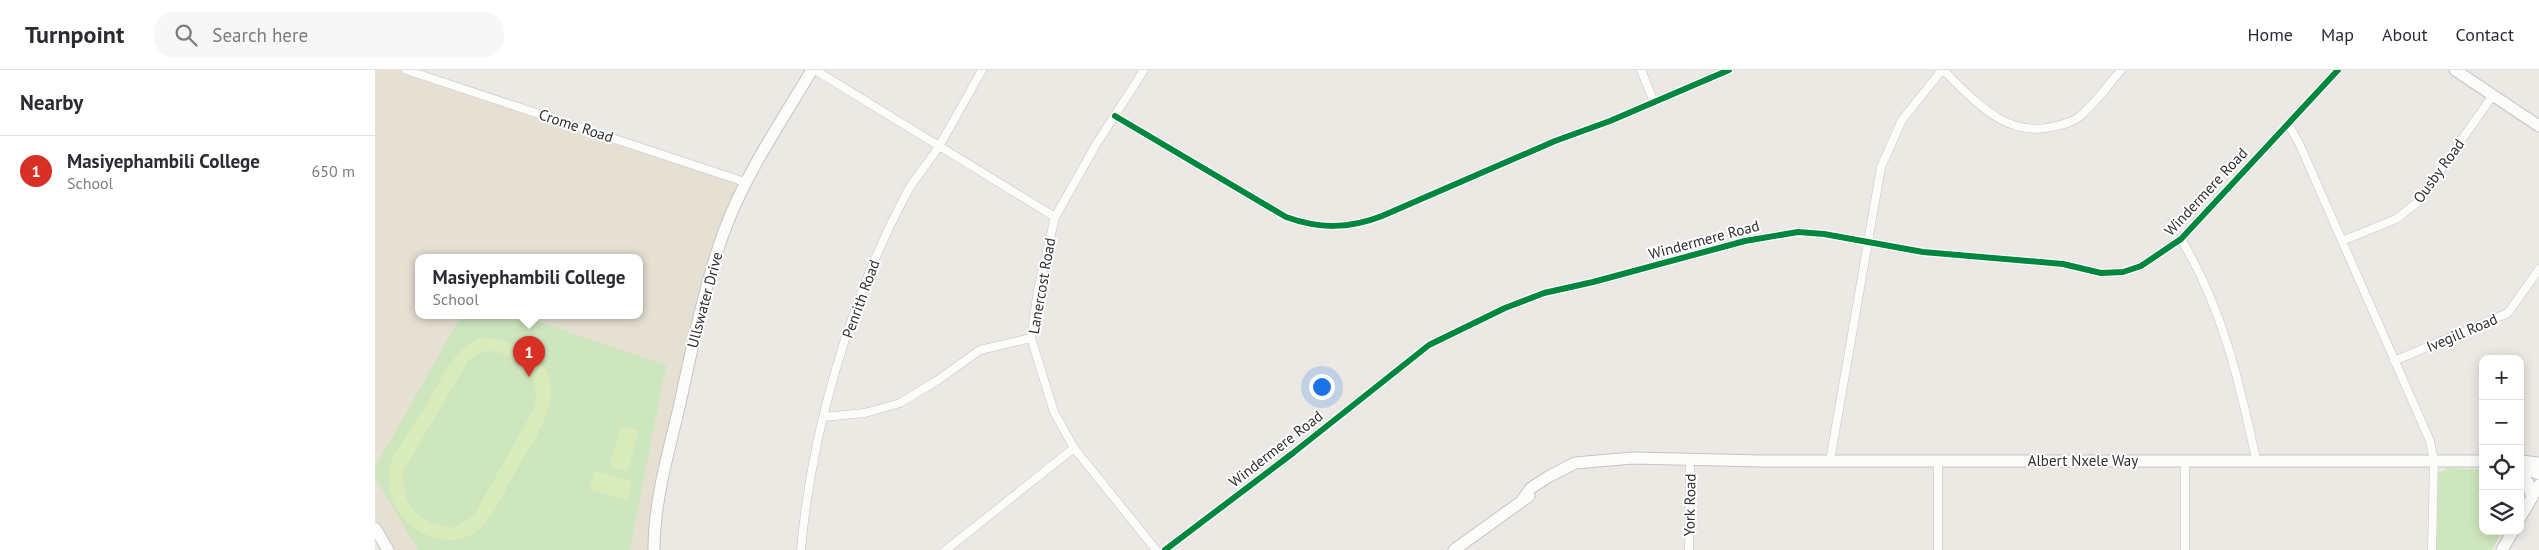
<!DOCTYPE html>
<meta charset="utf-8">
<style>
:root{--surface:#fff;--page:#f7f7f7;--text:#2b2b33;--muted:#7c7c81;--line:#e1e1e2;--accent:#d93025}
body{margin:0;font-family:"PT Sans",sans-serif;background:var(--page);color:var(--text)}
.controls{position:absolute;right:15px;bottom:15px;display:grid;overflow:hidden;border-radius:10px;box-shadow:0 2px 12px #0003}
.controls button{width:45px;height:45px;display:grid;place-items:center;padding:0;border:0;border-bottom:1px solid var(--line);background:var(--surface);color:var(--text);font:25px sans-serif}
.you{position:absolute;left:946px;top:316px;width:18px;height:18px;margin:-12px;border:4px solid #fff;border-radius:50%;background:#1a73e8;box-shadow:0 0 0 8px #1a73e833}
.badge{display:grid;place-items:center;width:32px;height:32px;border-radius:50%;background:var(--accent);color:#fff;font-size:16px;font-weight:700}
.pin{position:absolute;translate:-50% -41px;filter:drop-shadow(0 1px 2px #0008)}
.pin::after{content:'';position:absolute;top:26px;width:18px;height:15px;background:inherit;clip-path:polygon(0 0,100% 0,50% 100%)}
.popup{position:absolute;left:40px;top:184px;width:228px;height:65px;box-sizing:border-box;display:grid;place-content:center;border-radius:10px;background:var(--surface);filter:drop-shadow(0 1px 4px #0005);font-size:16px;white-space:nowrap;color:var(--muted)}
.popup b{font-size:19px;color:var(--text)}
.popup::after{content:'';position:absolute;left:50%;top:100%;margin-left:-10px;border:10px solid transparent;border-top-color:var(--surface)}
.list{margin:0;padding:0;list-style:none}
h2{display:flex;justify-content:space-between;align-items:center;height:65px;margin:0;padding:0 20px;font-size:21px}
h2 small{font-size:16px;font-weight:400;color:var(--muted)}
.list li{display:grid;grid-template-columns:32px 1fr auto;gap:15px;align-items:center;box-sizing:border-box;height:70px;padding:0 20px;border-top:1px solid var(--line)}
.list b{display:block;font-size:19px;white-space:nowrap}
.list p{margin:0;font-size:16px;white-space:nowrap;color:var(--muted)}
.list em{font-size:16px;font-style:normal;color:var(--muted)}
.icon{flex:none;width:28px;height:28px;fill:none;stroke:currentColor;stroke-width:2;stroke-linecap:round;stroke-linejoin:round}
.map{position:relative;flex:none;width:2164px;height:480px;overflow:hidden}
header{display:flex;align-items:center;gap:30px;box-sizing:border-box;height:70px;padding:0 25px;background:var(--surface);border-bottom:1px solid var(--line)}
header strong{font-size:24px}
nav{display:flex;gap:28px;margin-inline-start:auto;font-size:18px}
.search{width:350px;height:45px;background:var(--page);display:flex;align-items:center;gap:12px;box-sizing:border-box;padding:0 18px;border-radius:20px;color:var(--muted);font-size:19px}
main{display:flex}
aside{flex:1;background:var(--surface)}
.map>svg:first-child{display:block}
</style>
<header>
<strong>Turnpoint</strong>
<div class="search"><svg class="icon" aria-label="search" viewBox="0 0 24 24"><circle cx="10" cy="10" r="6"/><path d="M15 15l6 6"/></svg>Search here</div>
<nav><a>Home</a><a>Map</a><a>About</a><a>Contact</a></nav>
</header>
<main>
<aside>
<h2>Nearby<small></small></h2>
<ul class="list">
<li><span class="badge">1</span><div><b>Masiyephambili College</b><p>School</p></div><em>650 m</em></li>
</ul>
</aside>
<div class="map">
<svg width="2164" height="480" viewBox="0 0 2164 480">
<rect width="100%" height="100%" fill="#ece8e4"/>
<!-- education -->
<path fill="#e6e0d3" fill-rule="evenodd" d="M0 0H25L367 114 348 158 274 480H19L0 447ZM44 188H264V246H44Z"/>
<!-- green -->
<path fill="#cee6be" d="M86 246H147L291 295 255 480H43L0 407V397Z
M2073 398 2108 400V461H2127L2117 480H2062L2063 403Z"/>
<!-- pitch -->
<path fill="#d9eabb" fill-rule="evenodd" d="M105 268C125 268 137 273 154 283 203 314 158 371 138 406 127 425 116 455 94 466 82 471 73 471 61 468 30 460 7 429 15 396 18 383 43 348 52 334 67 308 77 281 105 268ZM119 281C151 290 164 302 160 337L99 445 88 453 75 458 53 452 39 440 31 430 27 403 94 290 106 282Z
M246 356 264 361 252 402 234 396Z
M219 401 257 411 252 430 215 420Z"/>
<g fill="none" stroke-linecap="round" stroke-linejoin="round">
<defs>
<path id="street" d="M31 0 370 112
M440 0 680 147
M769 0 722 73 680 147 663 220 656 268 679 342 699 378 781 480
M1266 0 1279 32
M1568 0C1600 31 1632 70 1681 56 1690 54 1698 52 1705 46 1721 33 1733 15 1746 0
M740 46 911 147C944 159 974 159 1007 146L1180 71 1235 51 1354 0
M1913 54 1924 73 2055 371 2059 391 2057 480
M1806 169C1848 239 1864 311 1881 389
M1967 171 2021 149 2043 132 2118 25
M2019 291 2133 243 2164 199
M449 347 490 343 525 333 563 310 605 280 656 268
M1455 391 1506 97 1527 50 1567 0
M426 480C436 363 475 230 530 126 539 108 554 93 564 76 579 51 593 25 607 0
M571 480 699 378
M790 480 918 383 1054 275 1130 238 1169 223 1218 212 1370 171 1423 162 1449 164 1548 182 1688 194 1726 203 1748 202 1766 196 1806 169 1963 0
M1314 480 1315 391
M1563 480V391
M1810 480V392"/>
<path id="secondary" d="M2080 0 2164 56
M2145 391 2164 393
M2145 396 2164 404
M2145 400 2153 413 2157 428
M1148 429 1156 418 1173 407 1200 393 1258 388 1387 391H2108
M2145 448 2164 415
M0 458 13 480
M279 480C279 434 292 387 303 342 317 281 328 218 350 159 371 103 406 52 437 0
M1079 480 1154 426
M2127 480 2138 461"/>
</defs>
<!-- street casing -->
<use href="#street" stroke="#c5c4c5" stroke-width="9"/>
<!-- secondary casing -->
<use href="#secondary" stroke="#c5c4c5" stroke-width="13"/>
<!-- street -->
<use href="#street" stroke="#fcfcfb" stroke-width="8"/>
<!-- secondary -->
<use href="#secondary" stroke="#fcfcfb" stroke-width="11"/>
<defs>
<path id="cycleway" d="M740 46 911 147C944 159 974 159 1007 146L1180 71 1235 51 1354 0
M790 480 918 383 1054 275 1130 238 1169 223 1218 212 1370 171 1423 162 1449 164 1548 182 1688 194 1726 203 1748 202 1766 196 1806 169 1963 0"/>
</defs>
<!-- cycleway casing -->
<use href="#cycleway" stroke="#fff" stroke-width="9"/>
<!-- cycleway -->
<use href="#cycleway" stroke="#00873e" stroke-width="6"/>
</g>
<g text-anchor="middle" stroke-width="4" stroke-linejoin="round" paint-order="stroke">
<!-- street labels -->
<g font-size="15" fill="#2e2e2e" stroke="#fff">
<text transform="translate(201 56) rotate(18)" y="5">Crome Road</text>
<text transform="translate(2064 101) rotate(-54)" y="5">Ousby Road</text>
<text transform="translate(1831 122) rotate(-47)" y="5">Windermere Road</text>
<text transform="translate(1329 170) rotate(-15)" y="5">Windermere Road</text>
<text transform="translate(667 216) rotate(-80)" y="5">Lanercost Road</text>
<text transform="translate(486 229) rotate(-70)" y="5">Penrith Road</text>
<text transform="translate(330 230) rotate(-75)" y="5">Ullswater Drive</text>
<text transform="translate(2087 263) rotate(-23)" y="5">Ivegill Road</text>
<text transform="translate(901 379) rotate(-38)" y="5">Windermere Road</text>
<text x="1708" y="396">Albert Nxele Way</text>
<text transform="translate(1315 435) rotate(-89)" y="5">York Road</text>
</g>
</g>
</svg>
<div class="controls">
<button>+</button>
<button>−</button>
<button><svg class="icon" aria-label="locate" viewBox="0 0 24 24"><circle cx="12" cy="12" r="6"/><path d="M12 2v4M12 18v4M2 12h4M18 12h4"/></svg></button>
<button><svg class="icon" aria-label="layers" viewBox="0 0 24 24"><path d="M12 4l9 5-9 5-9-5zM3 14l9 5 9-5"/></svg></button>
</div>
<div class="you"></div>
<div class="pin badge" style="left:154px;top:307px">1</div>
<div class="popup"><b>Masiyephambili College</b>School</div>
</div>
</main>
